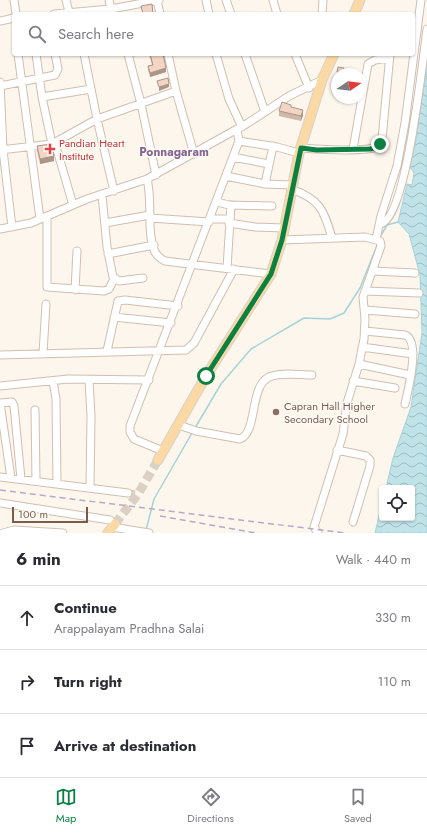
<!DOCTYPE html>
<meta charset="utf-8">
<style>
:root{--surface:#fff;--page:#f2f2f3;--text:#2b2b33;--muted:#7c7c81;--line:#e1e1e2;--accent:#0b8043}
body{margin:0;font-family:Jost,sans-serif;background:var(--page);color:var(--text)}
.controls{position:absolute;right:12px;bottom:12px;display:grid;overflow:hidden;border-radius:4px;box-shadow:0 1px 3px #0004}
.controls button{width:36px;height:36px;display:grid;place-items:center;padding:0;border:0;border-bottom:1px solid var(--line);background:var(--surface);color:var(--text);font:20px sans-serif}
.compass{position:absolute;left:331px;top:68px;width:36px;height:36px;border-radius:50%;background:var(--surface);box-shadow:0 1px 3px #0004;rotate:77deg}
.scale{position:absolute;left:12px;bottom:10px;width:76px;box-sizing:border-box;padding-left:4px;border:2px solid #7a5c4d;border-top:0;font-size:11px;line-height:14px;white-space:nowrap;color:#7a5c4d;-webkit-text-stroke:3px #fffaf3;paint-order:stroke}
.stop{position:absolute;width:12px;height:12px;margin:-9px;border:3px solid #0b8043;border-radius:50%;background:#fff}
.stop.end{background:#0b8043;border-color:#fff;box-shadow:0 1px 4px #0008}
.list{margin:0;padding:0;list-style:none}
h2{display:flex;justify-content:space-between;align-items:center;height:52px;margin:0;padding:0 16px;font-size:17px}
h2 small{font-size:13px;font-weight:400;color:var(--muted)}
.list li{display:grid;grid-template-columns:26px 1fr auto;gap:12px;align-items:center;box-sizing:border-box;height:64px;padding:0 16px;border-top:1px solid var(--line)}
.list b{display:block;font-size:15px;white-space:nowrap}
.list p{margin:0;font-size:13px;white-space:nowrap;color:var(--muted)}
.list em{font-size:13px;font-style:normal;color:var(--muted)}
.icon{flex:none;width:22px;height:22px;fill:none;stroke:currentColor;stroke-width:2;stroke-linecap:round;stroke-linejoin:round}
.map{position:relative;flex:none;width:427px;height:533px;overflow:hidden}
.search{position:absolute;background:var(--surface);box-shadow:0 1px 3px #0004;left:12px;right:12px;top:12px;height:44px;display:flex;align-items:center;gap:10px;box-sizing:border-box;padding:0 14px;border-radius:4px;color:var(--muted);font-size:15px}
.sheet{height:244px;background:var(--surface)}
nav{display:flex;justify-content:space-around;align-items:center;box-sizing:border-box;height:56px;border-top:1px solid var(--line);background:var(--surface);font-size:11px;color:var(--muted)}
nav a{display:grid;justify-items:center;gap:2px}
nav .on{color:var(--accent)}
.map>svg:first-child{display:block}
</style>
<div class="map">
<svg width="427" height="533" viewBox="0 0 427 533">
<defs>
<pattern id="water-waves" width="16" height="10" patternUnits="userSpaceOnUse"><rect width="16" height="10" fill="#bfe3e8"/><path d="M0 5q4-4 8 0t8 0" fill="none" stroke="#a0bbbe"/></pattern>
</defs>
<rect width="100%" height="100%" fill="#fdf6ec"/>
<!-- water -->
<path fill="url(#water-waves)" stroke="#a5d3da" d="M427 65V533H375L382 503V518H412V488H386L393 458 411 407 422 333 420 275 409 234 398 222 407 184 412 185 414 173 410 167 416 140Z"/>
<g fill="none" stroke-linecap="round" stroke-linejoin="round">
<!-- stream -->
<path stroke="#a5d3da" stroke-width="1.5" d="M380 237 387 225 398 222
M195 428 221 384 251 349 304 318 330 319 344 313 360 288 378 243
M146 530 154 499 192 433"/>
<!-- minor-tunnel -->
<path stroke="#dcd0c4" stroke-width="7" stroke-dasharray="7 3.5" stroke-linecap="butt" d="M128 493 138 494"/>
<!-- major-tunnel -->
<path stroke="#dcd0c4" stroke-width="9" stroke-dasharray="9 4.5" stroke-linecap="butt" d="M115 524 138 494 158 460"/>
<defs>
<path id="minor" d="M14 0 16 14
M66 0 69 12
M109 0 111 9
M157 0 160 14
M206 0 209 14
M226 0 231 14
M273 0 277 14
M54 14 111 9 159 0
M322 14 323 0
M0 21 14 18
M18 54 40 219
M36 54 42 97 52 144
M84 54 97 119 114 191
M128 54 141 104 156 175
M168 54 176 91 194 154
M216 54 229 99 242 127
M245 54 265 112
M295 54 309 88
M0 82 3 150 12 227
M0 86 55 75 58 69 55 54
M42 97 91 89
M239 141 277 147 299 153
M55 143 73 205
M301 148C316 149 367 153 379 146L382 139 390 54
M353 149 368 64 375 60 389 58
M0 150 52 144 97 119 176 91
M233 157 269 164
M226 176 265 184 292 185
M147 179C153 202 146 233 155 252 157 256 161 259 165 261L271 274
M265 184 273 146
M291 189C320 199 324 210 332 238
M102 195 107 247 113 277 119 281 143 278
M217 202 229 205 272 206
M47 216V287L104 291 109 289 114 279
M150 218 209 222
M210 219H230
M105 223 150 215
M229 223 255 227 284 228
M380 224C407 220 423 56 427 29
M0 229 31 223 87 199 147 179 248 123 289 96 322 80
M376 239 381 216 397 166 405 123 421 0
M282 240 365 237 380 241 381 246 363 297 365 319 364 339 359 364 347 403 343 434 314 527 318 533
M108 254 154 245
M227 268 231 205
M373 271 415 273
M75 290 77 251
M365 291 419 293
M365 310 415 314
M114 317 171 323
M365 331 405 335C421 341 408 390 405 404
M362 347 413 354
M107 351 118 301 125 300 178 306
M43 353 46 304
M0 355 186 350 194 343 234 269
M359 364 410 375
M89 380 91 416 90 488
M53 381 56 399 57 484
M353 381 395 388
M0 386 68 379 149 380
M0 403 12 402 14 406 21 479
M0 403 11 478
M35 410 36 481
M179 425 196 431 240 439C258 432 249 387 269 377 281 372 299 375 312 375
M337 450 366 456 370 460V466L353 522
M163 451 134 439 130 432V426L239 141 237 130
M0 477 128 493
M0 503 110 520
M112 527 149 533
M3 533 14 530 63 533"/>
<path id="major" d="M354 14 360 0
M158 460 206 376 271 274 282 240 299 153 322 80 334 54
M108 533 115 524"/>
</defs>
<!-- minor casing -->
<use href="#minor" stroke="#d1beb0" stroke-width="9"/>
<!-- major casing -->
<use href="#major" stroke="#dad1cd" stroke-width="11"/>
<!-- minor -->
<use href="#minor" stroke="#fff" stroke-width="7"/>
<!-- major -->
<use href="#major" stroke="#fbd9a5" stroke-width="9"/>
<!-- rail -->
<path stroke="#b9a8c9" stroke-width="1.5" stroke-dasharray="6 4" stroke-linecap="butt" d="M0 490 345 533
M160 516 256 533"/>
</g>
<!-- wall -->
<path fill="#d1b7a8" d="M149 54H163L166 72 150 77 148 70V66L152 65Z
M337 72H344V74H337V75Z
M291 107 303 115 301 121 279 116V111Z
M37 146 54 161 40 164 37 151Z"/>
<!-- shaded-wall -->
<path fill="#aa9588" d="M166 68V72L150 77V73Z
M169 84V87L159 91V87Z
M303 110V115L301 121V116Z
M54 156V161L40 164V159Z"/>
<!-- building -->
<path fill="#f3d5c3" stroke="#aa9588" d="M152 4 153 14H143L141 6Z
M150 54H163L166 68 150 73 148 66 153 65Z
M338 67 344 68 343 73 337 72Z
M168 78 169 84 159 87 157 81Z
M282 102 291 105V107L303 110 301 116 279 111Z
M51 144 54 156 40 159 37 146Z"/>
<g fill="none" stroke-linecap="round" stroke-linejoin="round">
<!-- route -->
<path stroke="#0b8043" stroke-width="5" d="M206 376 271 274 282 240 301 148 317 150 370 149 376 148 380 144"/>
</g>
<!-- markers -->
<path fill="#e0444e" stroke="#fffaf3" stroke-width="1.5" d="M48 143h4v4h4v4h-4v4h-4v-4h-4v-4h4z"/>
<circle fill="#8d6e63" stroke="#fffaf3" stroke-width="1.5" cx="276" cy="412" r="4"/>
<g text-anchor="middle" stroke-width="3" stroke-linejoin="round" paint-order="stroke">
<!-- health labels -->
<g font-size="11" fill="#be3a42" stroke="#fffaf3" text-anchor="start">
<text x="59" y="147">Pandian Heart<tspan x="59" dy="13">Institute</tspan></text>
</g>
<!-- education labels -->
<g font-size="11" fill="#785e54" stroke="#fffaf3" text-anchor="start">
<text x="284" y="410">Capran Hall Higher<tspan x="284" dy="13">Secondary School</tspan></text>
</g>
<!-- neighbourhood labels -->
<g font-size="12" font-weight="bold" fill="#846695" stroke="#fffaf3">
<text x="174" y="156">Ponnagaram</text>
</g>
</g>
</svg>
<div class="controls">
<button><svg class="icon" aria-label="locate" viewBox="0 0 24 24"><circle cx="12" cy="12" r="6"/><path d="M12 2v4M12 18v4M2 12h4M18 12h4"/></svg></button>
</div>
<svg class="compass" viewBox="-18 -18 36 36"><path d="M0-13l5 13h-10z" fill="#e53935"/><path d="M0 13l5-13h-10z" fill="#7c7c81"/></svg>
<div class="scale">100 m</div>
<div class="stop" style="left:206px;top:376px"></div>
<div class="stop end" style="left:380px;top:144px"></div>
<div class="search"><svg class="icon" aria-label="search" viewBox="0 0 24 24"><circle cx="10" cy="10" r="6"/><path d="M15 15l6 6"/></svg>Search here</div>
</div>
<section class="sheet">
<h2>6 min<small>Walk · 440 m</small></h2>
<ul class="list">
<li><svg class="icon" aria-label="ahead" viewBox="0 0 24 24"><path d="M12 20V5M6 11l6-6 6 6"/></svg><div><b>Continue</b><p>Arappalayam Pradhna Salai</p></div><em>330 m</em></li>
<li><svg class="icon" aria-label="right" viewBox="0 0 24 24"><path d="M7 20v-9h11M14 6l5 5-5 5"/></svg><div><b>Turn right</b></div><em>110 m</em></li>
<li><svg class="icon" aria-label="arrive" viewBox="0 0 24 24"><path d="M6 21V4h12l-3 4 3 4H6"/></svg><div><b>Arrive at destination</b></div></li>
</ul>
</section>
<nav>
<a class="on"><svg class="icon" aria-label="map" viewBox="0 0 24 24"><path d="M3 6l6-2 6 2 6-2v14l-6 2-6-2-6 2zM9 4v14M15 6v14"/></svg>Map</a>
<a><svg class="icon" aria-label="directions" viewBox="0 0 24 24"><path d="M12 3l9 9-9 9-9-9zM9 14v-3h6M13 9l2 2-2 2"/></svg>Directions</a>
<a><svg class="icon" aria-label="saved" viewBox="0 0 24 24"><path d="M7 4h10v16l-5-4-5 4z"/></svg>Saved</a>
</nav>
